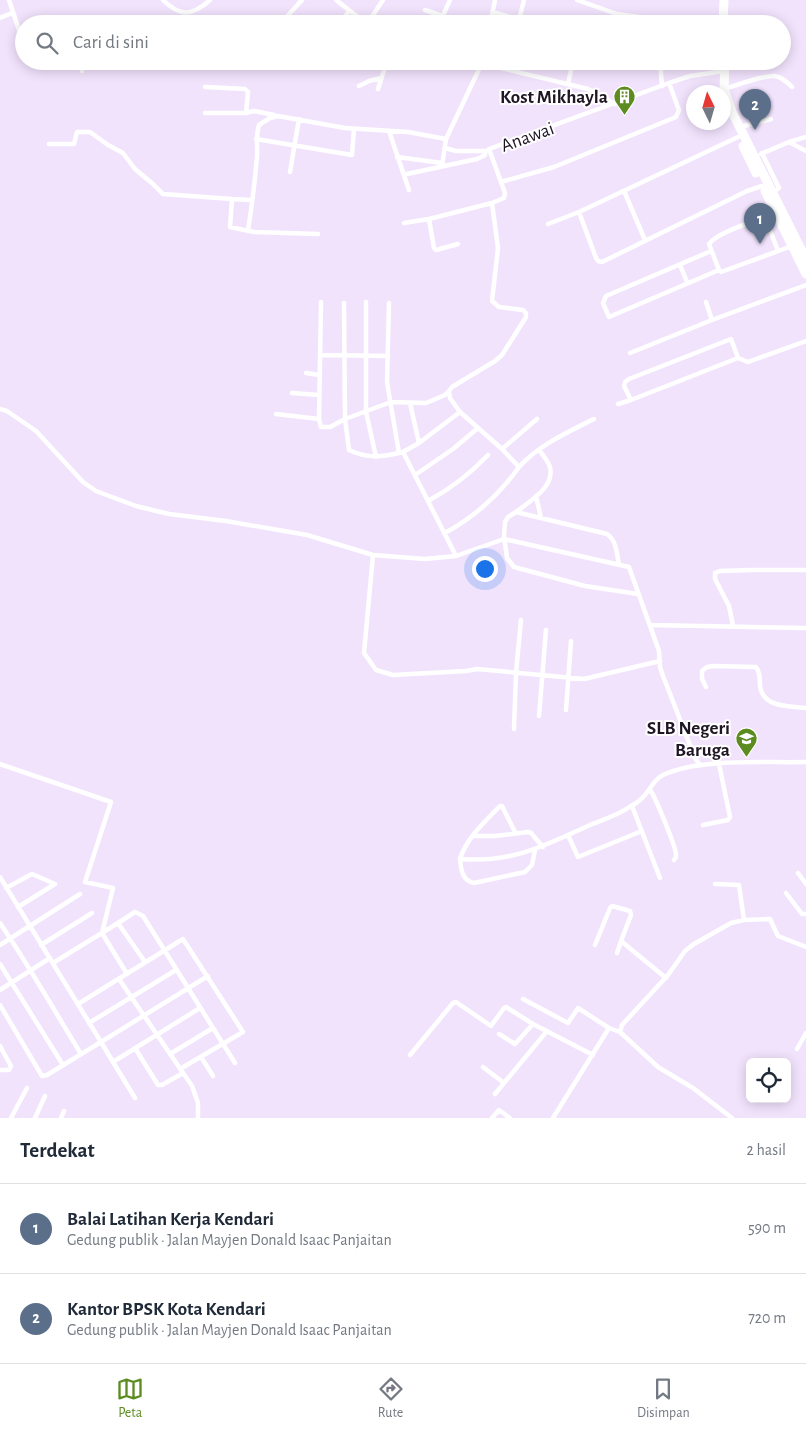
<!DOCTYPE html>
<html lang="id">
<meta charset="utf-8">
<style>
:root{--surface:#fff;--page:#f6f6f7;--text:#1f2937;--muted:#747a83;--line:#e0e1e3;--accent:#5c8c20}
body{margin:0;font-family:"Alegreya Sans",sans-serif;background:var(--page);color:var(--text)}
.controls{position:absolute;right:15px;bottom:15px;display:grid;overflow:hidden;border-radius:8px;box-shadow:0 2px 12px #0003}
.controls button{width:45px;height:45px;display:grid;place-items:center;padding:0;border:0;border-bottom:1px solid var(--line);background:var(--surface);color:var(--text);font:25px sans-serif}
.compass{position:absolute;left:686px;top:85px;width:45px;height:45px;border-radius:50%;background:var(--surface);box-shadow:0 2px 12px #0003;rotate:355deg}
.you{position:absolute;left:484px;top:568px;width:18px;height:18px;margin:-12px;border:4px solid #fff;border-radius:50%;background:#1a73e8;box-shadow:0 0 0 8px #1a73e833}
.badge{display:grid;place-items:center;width:32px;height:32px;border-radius:50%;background:var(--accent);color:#fff;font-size:16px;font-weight:700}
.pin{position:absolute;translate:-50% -41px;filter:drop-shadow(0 1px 2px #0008)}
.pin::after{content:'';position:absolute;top:26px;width:18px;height:15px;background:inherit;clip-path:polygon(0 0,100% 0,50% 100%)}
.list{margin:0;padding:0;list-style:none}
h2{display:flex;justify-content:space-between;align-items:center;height:65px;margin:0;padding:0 20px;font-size:21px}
h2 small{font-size:16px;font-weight:400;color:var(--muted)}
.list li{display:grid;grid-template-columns:32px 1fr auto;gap:15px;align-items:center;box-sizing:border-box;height:90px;padding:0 20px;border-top:1px solid var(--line)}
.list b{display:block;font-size:19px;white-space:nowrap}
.list p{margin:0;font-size:16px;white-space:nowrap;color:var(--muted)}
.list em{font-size:16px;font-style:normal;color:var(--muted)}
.icon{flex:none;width:28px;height:28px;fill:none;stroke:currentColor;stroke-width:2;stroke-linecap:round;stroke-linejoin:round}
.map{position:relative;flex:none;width:806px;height:1118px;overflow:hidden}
.search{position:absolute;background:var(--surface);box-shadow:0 2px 12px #0003;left:15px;right:15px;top:15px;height:55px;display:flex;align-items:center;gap:12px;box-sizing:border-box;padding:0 18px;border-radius:28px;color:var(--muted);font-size:19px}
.sheet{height:245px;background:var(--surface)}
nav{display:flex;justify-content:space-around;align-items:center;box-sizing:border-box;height:70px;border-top:1px solid var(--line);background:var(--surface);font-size:14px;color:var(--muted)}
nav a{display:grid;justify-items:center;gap:2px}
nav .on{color:var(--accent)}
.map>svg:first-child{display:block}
</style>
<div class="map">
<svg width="806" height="1118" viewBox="0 0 806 1118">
<rect width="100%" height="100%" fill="#f2e3fd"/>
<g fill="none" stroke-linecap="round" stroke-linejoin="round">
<!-- street -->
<path stroke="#fff" stroke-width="4.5" d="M9 0 20 33 24 39
M163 0C180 17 192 16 210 0
M336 0 367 24
M577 0 617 14 690 24
M425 10 443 16
M492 15 495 0
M0 18 12 13
M519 20 524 0
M280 24 302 0
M340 24 349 11
M367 24 383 0
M439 24 450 0
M490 24 492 15 496 13 537 24
M81 61 82 71
M472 61 588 89 615 104
M660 61 662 86
M568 84 573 61
M359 86 369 81 381 78
M205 87 245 89 248 92 246 113
M378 89 387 61
M724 89C738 85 762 75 775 76 782 77 787 82 792 87
M205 113H246L254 111 274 115
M740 127 771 119
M389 131 409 190
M806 137 789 142 806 151
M256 139 352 155 354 129
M49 144H74L77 132H90L108 145 123 153 135 169 153 184 163 194 232 199 230 227 254 232 318 234
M445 148 456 151H486
M762 153 779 188 773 192
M761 154 789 142
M397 157 442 163
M442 166 446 139
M290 172 299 119
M407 174 477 159 485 155V152
M501 182 554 167 676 117 679 110 669 83
M624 191 645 240
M232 199 252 200
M579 212 596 258 598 261 602 262 747 191 762 186
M429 219 434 248 436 250 458 244
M404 223 429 219 492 203
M548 224 579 212 738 137
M248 230C252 206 255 181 257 156 258 144 255 138 259 125L270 118 278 116 345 128 408 132 446 139 482 63
M711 251 606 296 603 303 609 317 719 270
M778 251 765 217C752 222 716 233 709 244L719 270 721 272 792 246
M680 265 687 282
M321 302 319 419 321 427H330L345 419 391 402 426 403 445 395 449 391
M366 302V412L376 457
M706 302 712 320
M344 303 345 419 349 450C368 459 383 457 403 452
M389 303 387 382 399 453
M630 353 712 320 806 285
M320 355 388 356
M738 358 631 400 624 386 625 382 629 379 731 339 738 358 748 362 806 341
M306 373 319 375
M292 393 319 395
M410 403 419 443
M618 404 631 400
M0 409 7 411 36 431 83 482 96 491 136 506 169 514 226 521 307 535 373 555 425 559 456 556 403 452 419 443 460 412
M276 414 319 419
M594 419C568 432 539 445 519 467L502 449 460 412 450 398 449 391 452 387 495 361 502 355 526 317V313L523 310 499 307 492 301 498 248 492 203 504 198 505 193 489 149 669 83 690 76 724 71
M502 449 537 419
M415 475 453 449 478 428
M536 496 541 518
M428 501C452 488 469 475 488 455
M516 512C530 501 555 487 550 467 548 461 543 455 539 450
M445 533C474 517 500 494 519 467
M373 555 364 653 376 670 393 675 466 671 477 669 584 679 660 661
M456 556 504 539 629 567 659 651 660 667 663 676 695 758 700 765
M619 565C617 555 617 541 607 534L516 512 508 517 505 522 504 536 507 558 514 567 585 586 638 594
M650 625 806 628
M733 626 729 606 715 579V573L720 571 751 570H806
M706 687 702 679V671L707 667 713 666 756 667C760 672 760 679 760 686 763 708 789 706 806 708
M566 710 571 641
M539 716 546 630
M514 729 516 673 521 620
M0 764 111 802 85 882 113 888 102 933 127 974
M650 790C655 796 677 849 676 856 676 858 675 859 674 860
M632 806 660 878
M703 825 728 820 730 817 719 764
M516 834 502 806H500C485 821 466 839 460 859 513 863 544 846 590 825 604 819 619 815 631 806 637 803 644 797 648 791 653 785 655 779 663 775 698 758 767 763 806 762
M568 835 578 857 642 831
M473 836H495L528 832 531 833 543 847
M460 859C461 869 462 881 474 883L525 872 532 865 535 850
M798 873 806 884
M0 877 101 1042 47 1075 42 1076 0 1005
M715 884 739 885 744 920
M6 888 32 874 55 884
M786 893 802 914H806
M18 907 55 884
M0 923C29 966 54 1010 81 1054
M118 923 135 912 143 916 235 1063
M0 945 80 894
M41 945 92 913
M595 945 610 908 612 906 630 911 631 915 621 941 666 978
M617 953 621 941
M53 963 118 923 145 962
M0 964 63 1065
M119 979 192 1086 198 1103V1118
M0 990 50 958
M523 999 568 1023 578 1008 609 1028 620 1032
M78 1004 183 939 243 1032 180 1069
M200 1008 113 1062 101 1042 208 976
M89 1023 176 970
M499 1034 515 1044 533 1024 593 1055
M0 1046 11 1066 9 1070H0
M135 1048 158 1085H162L183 1073
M797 1049 806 1033
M170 1054 213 1028
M410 1055 453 1003 456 1002 491 1026 504 1008 506 1007 533 1024
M201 1057 213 1076
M113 1062 135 1098
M483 1067 504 1083
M495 1094 547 1031
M11 1118 27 1088
M35 1118 45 1096
M61 1118 64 1111
M492 1118 499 1110 510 1118
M553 1118 609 1028
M732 1118 693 1088 658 1067 620 1032 622 1025 668 975 685 951 694 944 731 923 744 920 770 919 778 936 806 947"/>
<!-- highway -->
<path stroke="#fff" stroke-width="9" d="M723 24 724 0
M725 61 724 89 732 112 806 259
M743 146 756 173
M765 191 806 274"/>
</g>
<!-- icons -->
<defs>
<symbol id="building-pin" viewBox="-11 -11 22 30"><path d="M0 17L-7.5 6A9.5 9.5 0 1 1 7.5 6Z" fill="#5c8c20" stroke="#fff"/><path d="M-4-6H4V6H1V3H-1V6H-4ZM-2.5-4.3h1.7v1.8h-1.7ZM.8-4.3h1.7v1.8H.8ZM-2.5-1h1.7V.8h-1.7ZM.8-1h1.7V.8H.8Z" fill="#fff"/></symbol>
<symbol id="school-pin" viewBox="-11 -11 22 30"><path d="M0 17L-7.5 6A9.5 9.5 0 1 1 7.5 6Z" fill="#5c8c20" stroke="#fff"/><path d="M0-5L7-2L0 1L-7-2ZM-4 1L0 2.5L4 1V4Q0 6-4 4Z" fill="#fff"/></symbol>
</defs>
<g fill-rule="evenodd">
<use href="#building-pin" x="612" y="84" width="25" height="34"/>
<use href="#school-pin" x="734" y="726" width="25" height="34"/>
</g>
<g text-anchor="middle" stroke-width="4" stroke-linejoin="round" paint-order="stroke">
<!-- poi labels -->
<g font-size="19" font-weight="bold" fill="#1f1625" stroke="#fff" text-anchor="end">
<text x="608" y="103">Kost Mikhayla</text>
<text x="730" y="734">SLB Negeri<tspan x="730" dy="22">Baruga</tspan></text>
</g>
<!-- street labels -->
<g font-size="19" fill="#1f1625" stroke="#fff">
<text transform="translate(527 136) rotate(-20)" y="7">Anawai</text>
</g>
</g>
</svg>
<div class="controls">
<button><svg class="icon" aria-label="locate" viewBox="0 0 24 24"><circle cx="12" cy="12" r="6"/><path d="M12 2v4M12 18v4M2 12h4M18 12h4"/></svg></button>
</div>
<svg class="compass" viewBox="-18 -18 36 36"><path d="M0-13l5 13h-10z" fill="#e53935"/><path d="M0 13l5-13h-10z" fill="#747a83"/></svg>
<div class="you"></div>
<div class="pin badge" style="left:760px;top:244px;background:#5c6f8a">1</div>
<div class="pin badge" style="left:755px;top:130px;background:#5c6f8a">2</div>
<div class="search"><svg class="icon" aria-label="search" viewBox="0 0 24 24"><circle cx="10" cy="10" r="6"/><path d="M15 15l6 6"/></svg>Cari di sini</div>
</div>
<section class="sheet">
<h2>Terdekat<small>2 hasil</small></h2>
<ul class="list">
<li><span class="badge" style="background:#5c6f8a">1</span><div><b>Balai Latihan Kerja Kendari</b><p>Gedung publik · Jalan Mayjen Donald Isaac Panjaitan</p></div><em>590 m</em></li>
<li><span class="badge" style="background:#5c6f8a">2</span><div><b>Kantor BPSK Kota Kendari</b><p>Gedung publik · Jalan Mayjen Donald Isaac Panjaitan</p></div><em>720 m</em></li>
</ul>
</section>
<nav>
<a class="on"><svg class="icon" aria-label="map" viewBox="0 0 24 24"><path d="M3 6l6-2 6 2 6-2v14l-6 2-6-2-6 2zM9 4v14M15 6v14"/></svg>Peta</a>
<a><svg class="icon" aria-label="directions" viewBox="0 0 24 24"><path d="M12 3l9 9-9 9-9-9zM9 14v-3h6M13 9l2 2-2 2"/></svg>Rute</a>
<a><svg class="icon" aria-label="saved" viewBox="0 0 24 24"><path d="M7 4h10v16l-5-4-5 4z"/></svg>Disimpan</a>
</nav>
